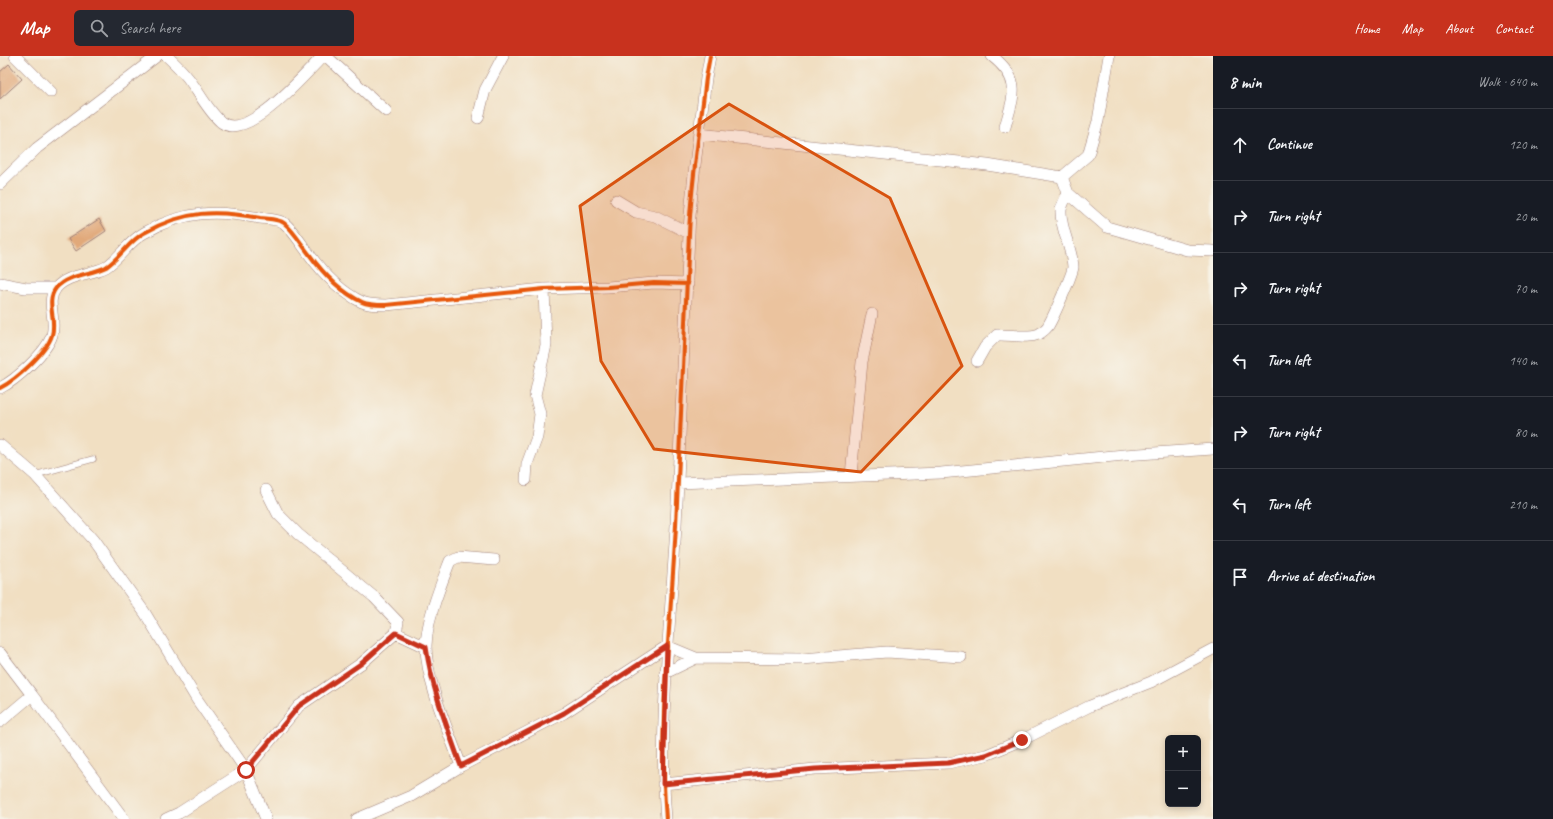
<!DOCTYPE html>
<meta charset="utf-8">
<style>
:root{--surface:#171b24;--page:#242831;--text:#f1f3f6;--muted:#9ea1a6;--line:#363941;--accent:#c8321e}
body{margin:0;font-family:Caveat,sans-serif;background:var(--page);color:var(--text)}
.controls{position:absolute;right:12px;bottom:12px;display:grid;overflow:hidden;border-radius:6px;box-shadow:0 2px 6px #0003}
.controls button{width:36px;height:36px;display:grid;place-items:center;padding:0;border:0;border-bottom:1px solid var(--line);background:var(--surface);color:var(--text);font:20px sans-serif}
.stop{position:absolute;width:12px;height:12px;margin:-9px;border:3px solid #c8321e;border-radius:50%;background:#fff}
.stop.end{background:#c8321e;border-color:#fff;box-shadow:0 1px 4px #0008}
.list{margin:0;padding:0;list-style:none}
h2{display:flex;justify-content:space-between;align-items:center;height:52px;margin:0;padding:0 16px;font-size:17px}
h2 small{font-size:13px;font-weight:400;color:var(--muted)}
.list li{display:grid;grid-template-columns:26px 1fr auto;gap:12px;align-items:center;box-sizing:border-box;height:72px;padding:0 16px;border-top:1px solid var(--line)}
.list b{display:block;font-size:15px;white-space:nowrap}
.list em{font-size:13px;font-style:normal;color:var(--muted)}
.icon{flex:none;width:22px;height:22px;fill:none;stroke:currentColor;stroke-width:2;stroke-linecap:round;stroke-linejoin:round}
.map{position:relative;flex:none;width:1213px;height:763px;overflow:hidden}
header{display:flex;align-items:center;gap:24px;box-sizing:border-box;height:56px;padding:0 20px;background:var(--accent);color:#fff}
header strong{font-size:19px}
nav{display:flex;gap:22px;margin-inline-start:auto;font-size:14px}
.search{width:280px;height:36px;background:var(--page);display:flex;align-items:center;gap:10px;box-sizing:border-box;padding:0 14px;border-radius:6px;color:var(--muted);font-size:15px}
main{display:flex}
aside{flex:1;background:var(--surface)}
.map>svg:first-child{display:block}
</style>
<header>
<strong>Map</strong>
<div class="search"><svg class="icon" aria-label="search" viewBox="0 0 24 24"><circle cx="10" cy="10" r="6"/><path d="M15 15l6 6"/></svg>Search here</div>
<nav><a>Home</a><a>Map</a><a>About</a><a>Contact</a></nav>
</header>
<main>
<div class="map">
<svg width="1213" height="763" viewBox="0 0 1213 763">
<rect width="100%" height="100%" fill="#f7f3e8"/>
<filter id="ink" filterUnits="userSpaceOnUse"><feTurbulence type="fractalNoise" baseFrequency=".025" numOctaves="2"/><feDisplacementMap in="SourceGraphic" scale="8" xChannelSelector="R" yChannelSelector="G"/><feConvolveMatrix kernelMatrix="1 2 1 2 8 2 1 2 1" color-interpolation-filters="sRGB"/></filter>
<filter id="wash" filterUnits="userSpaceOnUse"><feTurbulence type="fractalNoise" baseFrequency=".012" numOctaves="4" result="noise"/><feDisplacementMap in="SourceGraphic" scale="16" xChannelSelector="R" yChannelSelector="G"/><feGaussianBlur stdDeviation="0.9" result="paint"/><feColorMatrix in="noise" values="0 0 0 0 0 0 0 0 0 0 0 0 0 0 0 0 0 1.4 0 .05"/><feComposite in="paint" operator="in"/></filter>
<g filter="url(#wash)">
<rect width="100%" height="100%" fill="#f1dfc2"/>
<g id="blocks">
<!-- building -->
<path fill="#e1a97a" d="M9 8 22 23 0 43V16Z
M99 163 106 175 76 195 68 183Z"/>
</g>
</g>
<g filter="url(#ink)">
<use href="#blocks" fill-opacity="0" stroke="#9e7f76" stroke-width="1"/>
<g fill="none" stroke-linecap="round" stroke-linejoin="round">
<defs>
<path id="service" d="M35 419 93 403"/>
<path id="minor" d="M15 0 51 36
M167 0C174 7 182 14 188 22 199 36 208 55 221 66 247 87 306 17 323 0
M326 0 386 55
M992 0C1022 24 1014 38 1005 71
M478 62 485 34 503 0
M699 78 987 109 1062 121
M1062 121 1068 137 1107 171 1187 194 1213 195
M1062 121 1088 99 1098 65 1109 0
M0 128 37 92 157 0
M616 144 636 156 655 160 689 177
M0 227 26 232H56
M977 305 985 291 997 279C1010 278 1027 283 1039 278 1042 276 1046 273 1048 270 1053 262 1073 217 1073 211 1072 191 1060 174 1061 154 1062 148 1066 142 1068 137
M0 332C16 324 47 296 52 279 57 263 45 246 56 232 68 218 90 219 106 211 120 202 129 185 144 177 184 154 217 154 260 162 267 163 279 163 284 167 294 175 301 188 309 198 322 216 341 236 362 246 368 249 379 249 386 249L544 233 608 231 654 227 688 228
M0 389 35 419 93 484 145 557 196 642 246 714 266 763
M851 419 862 306 872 258
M526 424 527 408 537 381 540 358 535 339 546 289 544 233
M678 427 941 417 1124 399 1213 393
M396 577 426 591
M0 597 32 639
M665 617 696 602 802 603 887 596 961 601
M0 666 32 639 124 763
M461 710C449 676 426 626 426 590 427 562 440 531 450 505L458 501 494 504
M663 728 815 713 948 707 986 699 1022 684 1090 650 1151 626 1213 593
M166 763 179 757 246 714 299 650 362 607 396 577 398 566 374 541 298 478 278 458 266 434
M357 763 411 740 461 710 564 657 667 590 696 602
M666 763C658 665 671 567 676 469 681 372 684 275 689 178 691 126 700 74 706 22L710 0"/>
</defs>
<!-- service casing -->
<use href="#service" stroke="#9e7f76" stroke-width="7"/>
<!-- minor casing -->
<use href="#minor" stroke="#9e7f76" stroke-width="12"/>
<!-- service -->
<use href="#service" stroke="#fff" stroke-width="5.5"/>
<!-- minor -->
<use href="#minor" stroke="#fff" stroke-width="11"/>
<defs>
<path id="cycleway" d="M0 332C16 324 47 296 52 279 57 263 45 246 56 232 68 218 90 219 106 211 120 202 129 185 144 177 184 154 217 154 260 162 267 163 279 163 284 167 294 175 301 188 309 198 322 216 341 236 362 246 368 249 379 249 386 249L544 233 608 231 654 227 688 228
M666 763C658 665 671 567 676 469 681 372 684 275 689 178 691 126 700 74 706 22L710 0"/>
</defs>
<!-- cycleway casing -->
<use href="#cycleway" stroke="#f7f3e8" stroke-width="6"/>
<!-- cycleway -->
<use href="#cycleway" stroke="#e8590c" stroke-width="4"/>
</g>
</g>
<g fill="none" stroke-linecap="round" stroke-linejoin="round" filter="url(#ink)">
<!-- route -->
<path stroke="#c8321e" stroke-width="5" d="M246 714 299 650 362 607 396 577 426 591C432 633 447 671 461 710L564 657 667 590 663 728 815 713 948 707 986 699 1022 684"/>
</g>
<!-- marked area -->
<path fill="#d8530f" fill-opacity="0.2" stroke="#d8530f" stroke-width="3" stroke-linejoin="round" d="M729 48 890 142 962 310 861 416 654 393 601 305 580 150Z"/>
</svg>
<div class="controls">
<button>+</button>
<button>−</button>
</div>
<div class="stop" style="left:246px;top:714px"></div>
<div class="stop end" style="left:1022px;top:684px"></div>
</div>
<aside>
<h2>8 min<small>Walk · 640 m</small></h2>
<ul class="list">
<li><svg class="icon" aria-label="ahead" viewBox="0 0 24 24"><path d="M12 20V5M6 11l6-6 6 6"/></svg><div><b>Continue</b></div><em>120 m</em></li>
<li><svg class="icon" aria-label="right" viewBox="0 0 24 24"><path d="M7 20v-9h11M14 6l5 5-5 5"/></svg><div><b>Turn right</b></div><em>20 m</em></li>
<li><svg class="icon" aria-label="right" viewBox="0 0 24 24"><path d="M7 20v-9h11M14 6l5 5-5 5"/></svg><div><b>Turn right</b></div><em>70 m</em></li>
<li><svg class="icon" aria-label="left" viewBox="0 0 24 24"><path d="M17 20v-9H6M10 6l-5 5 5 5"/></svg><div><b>Turn left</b></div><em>140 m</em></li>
<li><svg class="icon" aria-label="right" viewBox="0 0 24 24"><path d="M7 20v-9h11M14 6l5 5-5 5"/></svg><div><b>Turn right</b></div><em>80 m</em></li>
<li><svg class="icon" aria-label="left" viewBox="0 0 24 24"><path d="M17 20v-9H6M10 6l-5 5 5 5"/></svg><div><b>Turn left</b></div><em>210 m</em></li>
<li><svg class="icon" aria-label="arrive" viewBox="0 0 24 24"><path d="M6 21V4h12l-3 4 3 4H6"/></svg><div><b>Arrive at destination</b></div></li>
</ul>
</aside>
</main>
